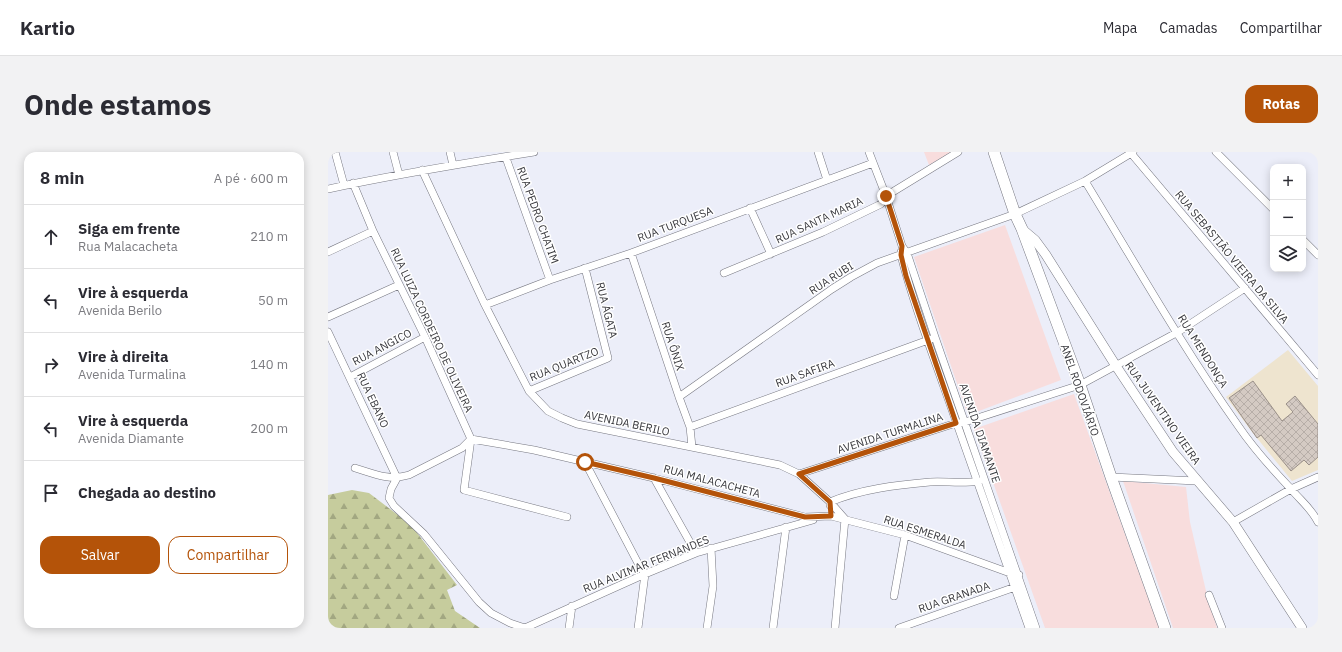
<!DOCTYPE html>
<html lang="pt">
<meta charset="utf-8">
<style>
:root{--surface:#fff;--page:#f2f2f3;--text:#2b2b33;--muted:#7c7c81;--line:#e1e1e2;--accent:#b45309}
body{margin:0;font-family:"IBM Plex Sans",sans-serif;background:var(--page);color:var(--text)}
.controls{position:absolute;right:12px;top:12px;display:grid;overflow:hidden;border-radius:8px;box-shadow:0 2px 10px #0003}
.controls button{width:36px;height:36px;display:grid;place-items:center;padding:0;border:0;border-bottom:1px solid var(--line);background:var(--surface);color:var(--text);font:20px sans-serif}
.stop{position:absolute;width:12px;height:12px;margin:-9px;border:3px solid #b45309;border-radius:50%;background:#fff}
.stop.end{background:#b45309;border-color:#fff;box-shadow:0 1px 4px #0008}
.list{margin:0;padding:0;list-style:none}
h2{display:flex;justify-content:space-between;align-items:center;height:52px;margin:0;padding:0 16px;font-size:17px}
h2 small{font-size:13px;font-weight:400;color:var(--muted)}
.list li{display:grid;grid-template-columns:26px 1fr auto;gap:12px;align-items:center;box-sizing:border-box;height:64px;padding:0 16px;border-top:1px solid var(--line)}
.list b{display:block;font-size:15px;white-space:nowrap}
.list p{margin:0;font-size:13px;white-space:nowrap;color:var(--muted)}
.list em{font-size:13px;font-style:normal;color:var(--muted)}
.actions{display:flex;gap:8px;padding:12px 16px}
.actions a{flex:1;padding:9px 0;border:1px solid var(--accent);border-radius:12px;text-align:center;font-size:14px;color:var(--accent)}
.actions .main{background:var(--accent);color:#fff}
.icon{flex:none;width:22px;height:22px;fill:none;stroke:currentColor;stroke-width:2;stroke-linecap:round;stroke-linejoin:round}
.map{position:relative;flex:none;width:990px;height:476px;overflow:hidden;border-radius:12px}
header{display:flex;align-items:center;gap:24px;box-sizing:border-box;height:56px;padding:0 20px;background:var(--surface);border-bottom:1px solid var(--line)}
header strong{font-size:19px}
nav{display:flex;gap:22px;margin-inline-start:auto;font-size:14px}
.intro{display:flex;align-items:center;justify-content:space-between;box-sizing:border-box;height:96px;padding:0 24px}
h1{margin:0;font-size:28px}
.button{padding:10px 18px;border-radius:12px;background:var(--accent);color:#fff;font-size:14px;font-weight:700}
main{display:flex;gap:24px;padding:0 24px}
aside{flex:1;background:var(--surface);border-radius:12px;box-shadow:0 2px 10px #0003}
.map>svg:first-child{display:block}
</style>
<header>
<strong>Kartio</strong>
<nav><a>Mapa</a><a>Camadas</a><a>Compartilhar</a></nav>
</header>
<div class="intro"><h1>Onde estamos</h1><a class="button">Rotas</a></div>
<main>
<aside>
<h2>8 min<small>A pé · 600 m</small></h2>
<ul class="list">
<li><svg class="icon" aria-label="ahead" viewBox="0 0 24 24"><path d="M12 20V5M6 11l6-6 6 6"/></svg><div><b>Siga em frente</b><p>Rua Malacacheta</p></div><em>210 m</em></li>
<li><svg class="icon" aria-label="left" viewBox="0 0 24 24"><path d="M17 20v-9H6M10 6l-5 5 5 5"/></svg><div><b>Vire à esquerda</b><p>Avenida Berilo</p></div><em>50 m</em></li>
<li><svg class="icon" aria-label="right" viewBox="0 0 24 24"><path d="M7 20v-9h11M14 6l5 5-5 5"/></svg><div><b>Vire à direita</b><p>Avenida Turmalina</p></div><em>140 m</em></li>
<li><svg class="icon" aria-label="left" viewBox="0 0 24 24"><path d="M17 20v-9H6M10 6l-5 5 5 5"/></svg><div><b>Vire à esquerda</b><p>Avenida Diamante</p></div><em>200 m</em></li>
<li><svg class="icon" aria-label="arrive" viewBox="0 0 24 24"><path d="M6 21V4h12l-3 4 3 4H6"/></svg><div><b>Chegada ao destino</b></div></li>
</ul>
<div class="actions"><a class="main">Salvar</a><a>Compartilhar</a></div>
</aside>
<div class="map">
<svg width="990" height="476" viewBox="0 0 990 476">
<defs>
<pattern id="forest-firs" width="22" height="20" patternUnits="userSpaceOnUse"><rect width="22" height="20" fill="#c6cc9d"/><path d="M5 1l3.5 6h-7zM16 11l3.5 6h-7z" fill="#a2a781"/></pattern>
<pattern id="building-cross-hatch" width="8" height="8" patternUnits="userSpaceOnUse"><rect width="8" height="8" fill="#d4cac3"/><path d="M0 0l8 8M0 8l8-8" fill="none" stroke="#b7aea8"/></pattern>
</defs>
<rect width="100%" height="100%" fill="#eceef9"/>
<!-- commercial -->
<path fill="#f8dddd" d="M596 0H624L601 13Z
M677 73 733 228 643 262 638 258 586 105Z
M746 242 831 476H717L646 277Z
M795 329 858 335 862 370 878 439 889 476H845Z"/>
<!-- education -->
<path fill="#eee4cf" d="M960 198 990 234V318L964 329 924 280 898 245Z"/>
<!-- forest -->
<path fill="url(#forest-firs)" d="M24 338 41 341 83 373 129 433 119 438 127 459 152 476H0V343Z"/>
<!-- building -->
<path fill="url(#building-cross-hatch)" stroke="#998f88" d="M925 229 954 269 965 260 958 252 967 244 990 272V305L981 313 976 308 963 319 933 283 929 286 901 246Z"/>
<g fill="none" stroke-linecap="round" stroke-linejoin="round">
<defs>
<path id="minor" d="M7 0 16 33
M65 0 71 23
M122 0 125 13
M490 0 499 28
M541 0 558 44 574 94 579 101 607 185 708 476
M802 0 990 223
M888 0 945 57
M178 6 222 128
M94 18 157 153 201 239 220 259 234 266 249 272 452 313 471 322 502 350 517 367 507 476
M757 29C807 111 855 196 911 275 926 297 945 318 963 337 974 350 982 355 990 370
M25 31 45 79 97 185 143 287 136 338 239 365
M0 37C68 22 137 11 206 0
M422 56 443 102
M975 88 990 103
M0 100 45 79
M573 100V103C584 148 601 192 616 235 644 316 673 396 701 476
M303 101 351 245 362 275 364 295
M396 121 495 80 553 52 558 44 630 0
M157 153 222 128 303 101 545 11
M0 165 71 133
M0 180 69 326 63 337 61 346 66 354 96 382 151 450 163 461 182 471 197 476
M22 225 97 185
M201 239 280 206 257 116
M351 245 504 137 523 125 549 111 687 62 757 29 805 0
M362 275 603 187
M143 287 206 298 326 326 477 365 503 364 577 383 682 421 691 423
M257 310 312 415 317 422 310 476
M27 316C47 322 61 329 81 323L134 296 143 287
M471 322 628 271 637 270 752 233 850 180 917 136
M783 325 869 329
M326 326 368 401
M502 353V350C533 337 569 333 602 330 618 329 635 332 651 329
M905 370 963 337 990 325
M881 443 894 476
M566 444 577 383
M197 476 317 422 368 401 485 368
M241 476 244 454
M379 476 385 434 383 396
M445 476 458 375
M571 476 690 434"/>
<path id="tertiary" d="M694 77 707 88 718 103 788 214 845 300 905 370 974 476"/>
<path id="primary" d="M666 0 687 62 694 77 752 233 783 325 837 476"/>
</defs>
<!-- minor casing -->
<use href="#minor" stroke="#767781" stroke-width="8"/>
<!-- tertiary casing -->
<use href="#tertiary" stroke="#767781" stroke-width="10"/>
<!-- primary casing -->
<use href="#primary" stroke="#767781" stroke-width="12"/>
<!-- minor -->
<use href="#minor" stroke="#fff" stroke-width="7"/>
<!-- tertiary -->
<use href="#tertiary" stroke="#fff" stroke-width="9"/>
<!-- primary -->
<use href="#primary" stroke="#fff" stroke-width="11"/>
</g>
<g fill="none" stroke-linecap="round" stroke-linejoin="round">
<!-- route -->
<path stroke="#b45309" stroke-width="5" d="M257 310 326 326 477 365 503 364 502 350 471 322 628 271 578 124 573 103 574 94 558 44"/>
</g>
<g text-anchor="middle" stroke-width="3" stroke-linejoin="round" paint-order="stroke">
<!-- street labels -->
<g font-size="11" fill="#38383d" stroke="#fff">
<text transform="translate(210 63) rotate(70)" y="4">RUA PEDRO CHATIM</text>
<text transform="translate(491 68) rotate(-25)" y="4">RUA SANTA MARIA</text>
<text transform="translate(347 72) rotate(-21)" y="4">RUA TURQUESA</text>
<text transform="translate(904 105) rotate(50)" y="4">RUA SEBASTIÃO VIEIRA DA SILVA</text>
<text transform="translate(503 126) rotate(-33)" y="4">RUA RUBI</text>
<text transform="translate(279 158) rotate(76)" y="4">RUA ÁGATA</text>
<text transform="translate(104 178) rotate(65)" y="4">RUA LUIZA CORDEIRO DE OLIVEIRA</text>
<text transform="translate(345 194) rotate(72)" y="4">RUA ÔNIX</text>
<text transform="translate(54 195) rotate(-28)" y="4">RUA ANGICO</text>
<text transform="translate(875 199) rotate(58)" y="4">RUA MENDONÇA</text>
<text transform="translate(236 212) rotate(-22)" y="4">RUA QUARTZO</text>
<text transform="translate(477 221) rotate(-20)" y="4">RUA SAFIRA</text>
<text transform="translate(752 238) rotate(71)" y="4">ANEL RODOVIÁRIO</text>
<text transform="translate(45 248) rotate(65)" y="4">RUA EBANO</text>
<text transform="translate(835 261) rotate(55)" y="4">RUA JUVENTINO VIEIRA</text>
<text transform="translate(299 271) rotate(12)" y="4">AVENIDA BERILO</text>
<text transform="translate(562 281) rotate(-18)" y="4">AVENIDA TURMALINA</text>
<text transform="translate(652 281) rotate(71)" y="4">AVENIDA DIAMANTE</text>
<text transform="translate(384 329) rotate(15)" y="4">RUA MALACACHETA</text>
<text transform="translate(597 380) rotate(18)" y="4">RUA ESMERALDA</text>
<text transform="translate(318 412) rotate(-22)" y="4">RUA ALVIMAR FERNANDES</text>
<text transform="translate(626 445) rotate(-19)" y="4">RUA GRANADA</text>
</g>
</g>
</svg>
<div class="controls">
<button>+</button>
<button>−</button>
<button><svg class="icon" aria-label="layers" viewBox="0 0 24 24"><path d="M12 4l9 5-9 5-9-5zM3 14l9 5 9-5"/></svg></button>
</div>
<div class="stop" style="left:257px;top:310px"></div>
<div class="stop end" style="left:558px;top:44px"></div>
</div>
</main>
